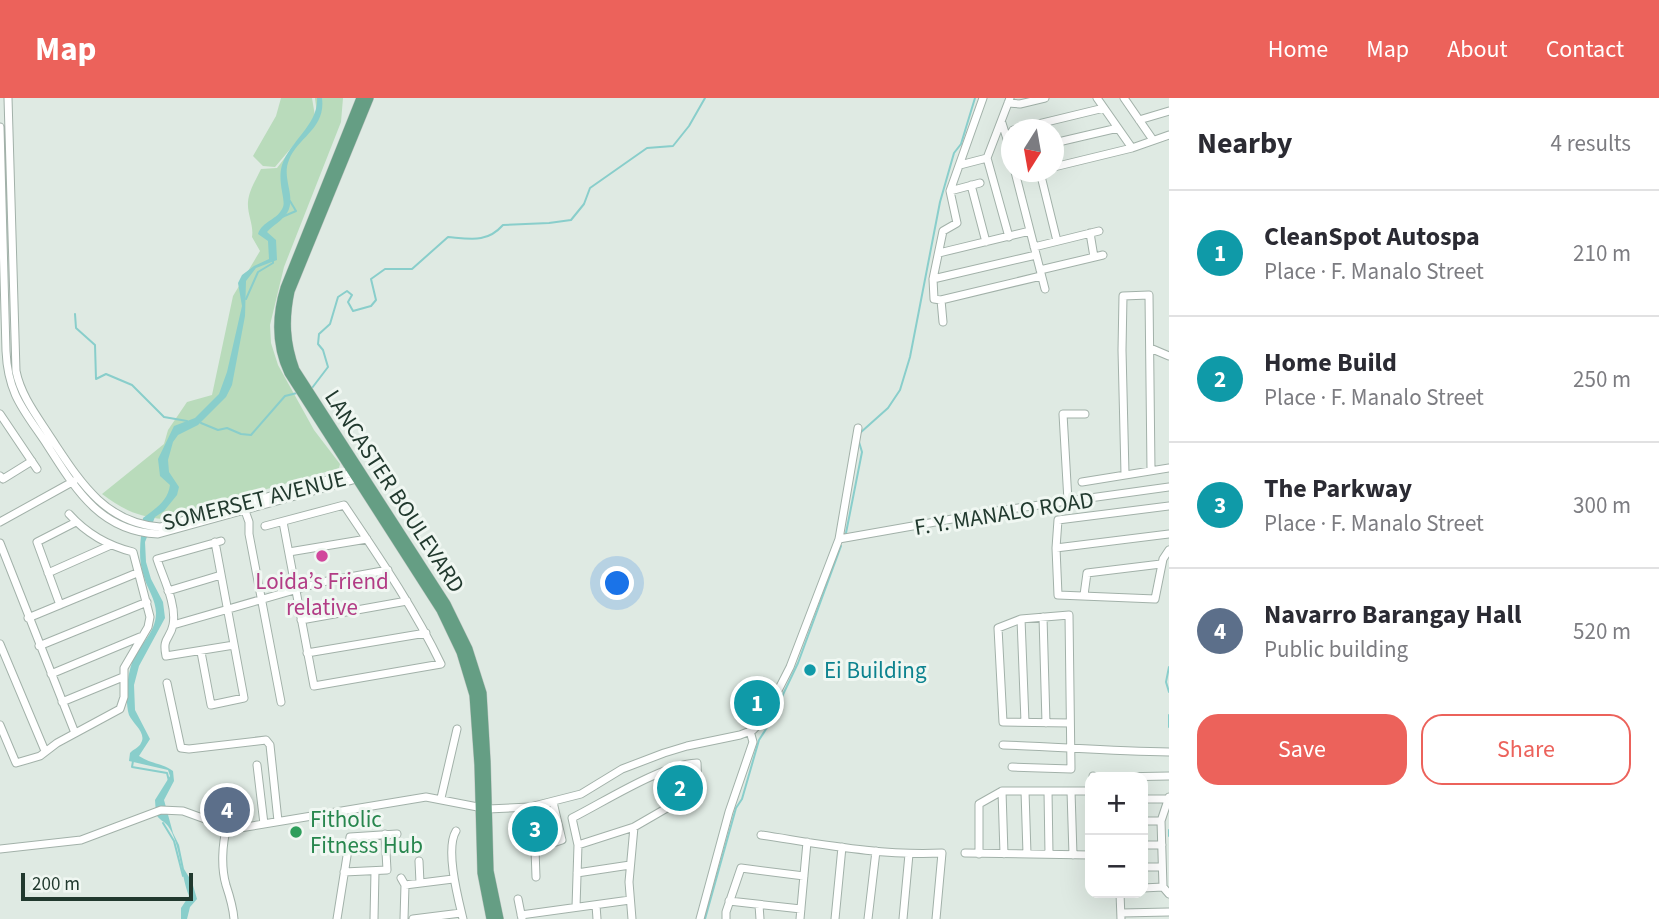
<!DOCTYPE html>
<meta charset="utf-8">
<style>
:root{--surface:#fff;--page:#f2f2f3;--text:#2b2b33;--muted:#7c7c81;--line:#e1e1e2;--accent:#ec625b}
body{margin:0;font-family:"Source Sans 3",sans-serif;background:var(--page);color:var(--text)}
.controls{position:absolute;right:21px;bottom:21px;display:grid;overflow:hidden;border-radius:14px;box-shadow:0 7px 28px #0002}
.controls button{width:63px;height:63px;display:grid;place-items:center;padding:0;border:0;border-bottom:2px solid var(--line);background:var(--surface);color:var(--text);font:35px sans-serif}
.compass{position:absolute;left:1001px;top:21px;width:63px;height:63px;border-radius:50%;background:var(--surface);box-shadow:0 7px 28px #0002;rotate:191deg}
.scale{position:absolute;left:21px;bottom:18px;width:172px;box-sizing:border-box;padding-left:7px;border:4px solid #21392e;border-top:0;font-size:19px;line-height:24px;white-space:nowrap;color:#21392e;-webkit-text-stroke:5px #f0f7f2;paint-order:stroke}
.you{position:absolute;left:618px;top:486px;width:24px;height:24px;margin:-18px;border:5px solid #fff;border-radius:50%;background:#1a73e8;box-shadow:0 0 0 10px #1a73e833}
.badge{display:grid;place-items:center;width:46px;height:46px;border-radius:50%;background:var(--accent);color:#fff;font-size:23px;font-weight:700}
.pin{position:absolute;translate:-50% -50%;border:4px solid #fff;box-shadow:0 2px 7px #0006}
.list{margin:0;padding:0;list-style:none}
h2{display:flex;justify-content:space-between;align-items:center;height:91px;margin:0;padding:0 28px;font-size:30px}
h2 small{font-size:23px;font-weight:400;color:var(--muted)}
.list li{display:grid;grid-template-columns:46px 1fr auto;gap:21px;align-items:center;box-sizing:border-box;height:126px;padding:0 28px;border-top:2px solid var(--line)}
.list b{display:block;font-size:26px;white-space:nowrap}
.list p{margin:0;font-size:23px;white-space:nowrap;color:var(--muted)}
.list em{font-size:23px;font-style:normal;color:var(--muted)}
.actions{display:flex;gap:14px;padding:21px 28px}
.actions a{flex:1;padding:16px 0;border:2px solid var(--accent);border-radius:21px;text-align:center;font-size:24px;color:var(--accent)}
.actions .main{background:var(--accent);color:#fff}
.map{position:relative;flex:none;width:1169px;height:821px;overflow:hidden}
header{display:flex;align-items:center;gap:42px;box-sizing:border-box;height:98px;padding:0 35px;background:var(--accent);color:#fff}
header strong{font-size:33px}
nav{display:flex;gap:38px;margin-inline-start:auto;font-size:24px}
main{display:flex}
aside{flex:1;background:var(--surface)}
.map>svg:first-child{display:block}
</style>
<header>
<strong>Map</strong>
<nav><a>Home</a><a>Map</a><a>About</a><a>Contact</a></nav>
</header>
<main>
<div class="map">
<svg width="1169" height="821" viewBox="0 0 1169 821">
<rect width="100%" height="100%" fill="#dfeae3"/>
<!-- green -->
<path fill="#b9dbbb" d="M281 0H312L315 18 317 16 315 0H343L341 24 284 169 270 227 271 245 278 267 314 332 340 366 339 370 163 421C138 419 122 411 102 396L164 346 168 332 187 304 212 297 233 198 260 153 252 139C254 127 247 116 248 104 249 92 256 82 261 71L277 70 303 36 275 69 263 68 253 58 276 18Z"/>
<!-- water -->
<path fill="#89cecb" d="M317 0H322C326 31 298 39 289 62 281 80 297 99 287 115 282 123 273 127 267 134L276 142 277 162 256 170 246 183 245 218 232 287 226 299 198 327 178 337 173 344 168 362 169 374 179 389 177 397 164 413 155 419 145 444 146 464 151 481 163 504 165 520 139 568 134 587 135 612 150 641 139 658C151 666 162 665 173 673L174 683 164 702 173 735 179 747 184 771 192 784 197 801 190 809 187 821H181V810L189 798C181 778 180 744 168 728 164 723 159 722 156 716L155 702 170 678 168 672 129 663 130 655C133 651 139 650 141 645 147 635 133 626 129 617 125 605 127 580 131 568 136 548 156 537 156 515 156 502 147 490 144 479 137 459 141 440 143 420 156 410 168 403 170 387L160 378 158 361 174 328 195 320 219 296 227 274 242 208 238 185 242 177 254 168 269 161 268 143 258 136C262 123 278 122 283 109 286 102 277 84 282 67 290 43 319 26 317 0Z"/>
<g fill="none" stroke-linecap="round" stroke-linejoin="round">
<!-- stream -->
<path stroke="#89cecb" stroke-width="2" d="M282 119 296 113 290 103
M246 201 258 174 273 165V162
M75 216 76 230 95 247 96 281 106 276 132 287 164 319 187 323
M312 290 328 269 323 252 318 246 319 236 330 226 338 199 347 193 352 197 348 204 353 213 371 208 376 202 371 181 385 171H412L448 139C471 141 487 145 503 127L549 125 571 122 584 106 590 90 647 50 673 48 689 28 705 0
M201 325 218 332 227 330 241 336 251 337 285 298 297 295
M860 335 888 310 900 292 910 259 940 104 954 55 961 46 975 0
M846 435 862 354 859 344
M1169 569 1166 584 1169 594
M1169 617V629
M133 663 132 669 167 675 169 683
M163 725 174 743 183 778
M1169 732V738
M705 821 736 710 742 701 759 642 768 628 798 565 841 448"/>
<defs>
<path id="minor" d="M8 0 16 273C21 298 37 318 51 340 79 382 104 425 160 429L352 375 358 377
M983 0 950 93 957 125 943 133 933 181 934 201 941 202 1041 178
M1097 0 1132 50
M1124 0 1153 42
M1008 5 1020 6 1045 0
M1139 22 1169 13
M1002 25 1012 57
M0 29 6 253C8 296 23 311 46 345 75 390 99 433 158 436L360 380
M1013 32 1104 10
M1054 45 1118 30
M960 67 987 60
M1054 69 1132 50 1169 37
M1015 74 1045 191
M1040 74 1057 143
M1016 77 1033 74
M971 87 986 144
M950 93 980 85
M1090 135 1094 159
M1009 139 987 60 1010 0
M1034 149 1099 133
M939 155 1030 133
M1040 172 1103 157
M933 181 1036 157
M941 202 943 224
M1150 250 1169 258
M0 316 37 371
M1125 376 1122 252 1123 198 1149 197 1151 372
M0 378 3 381 32 363
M1082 384 1169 370
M1068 403 1063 316H1085
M1169 408 1058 422 1056 450 1058 497 1155 501 1163 461 1169 452
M244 410 249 424V436L281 604
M0 424 74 383
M265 428 344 407C379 459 414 510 441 566L314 588 283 424
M839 441 1003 412 1169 389
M221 443 157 461C163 480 177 506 173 527 170 542 162 539 166 558L234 547
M0 445 75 635
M1056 450 1169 436
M289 454 367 441
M48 475 111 447
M168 493 221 477
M1084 497 1087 475 1161 466
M60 507 37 444 76 424
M1043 519 1046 625
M28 520 137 475
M1021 521 1025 624
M301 522 407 503
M173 527 322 484 388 472
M0 546 45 653
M39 548 147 504
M201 554 211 607 244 600 215 444
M307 555 426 535
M51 576 140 539
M167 585 181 650 189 651 266 642 270 647 278 723
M62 604 123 579
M0 627 16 665 40 658 57 645 120 611 124 599V570L148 529 150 519 133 454C109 448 86 435 69 416
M1003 647C1058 649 1113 653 1169 654
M257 667 264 726
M1012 669 1071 671 1069 517 1021 521 998 530 1003 624 1070 625
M1093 678V679
M1116 679 1169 678
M1002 693 1004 756
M1025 693 1027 756
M1048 693 1049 756
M1071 693 1073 757
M1169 699 1161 723 1163 789 1169 796
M441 700 457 631
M1143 701H1169
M1143 723H1161
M227 729C222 746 221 770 226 787 230 799 233 808 234 821
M456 733C445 751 458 800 463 821
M761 737C821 746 881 758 942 755L936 821
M1143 747H1162
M0 751 81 742 161 712 183 713 227 729 240 730 426 699 488 711 530 709 581 696 622 671 664 655 687 648 740 637 753 632 763 622 790 569 839 441 858 330
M965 755 1090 757
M979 756V706L1002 693H1090
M419 763 420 785
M1143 769H1162
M344 774 387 772 385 736
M577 775 630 767
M536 779 535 751 562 742 553 704
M401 780 405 787 404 821
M405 787 453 781
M1143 790 1163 789
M1120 795 1121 821
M518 801 522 821
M729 803 801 811
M596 807 597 821
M759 807 760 821
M576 809 578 747 572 720C604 704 663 666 697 665L698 692 634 729 578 747
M1121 815 1169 814
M521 817 630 802
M337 821 350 739 397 736
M374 821 375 773
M413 821 461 815
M632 821 629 784 634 729
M700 821 729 714 753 644 750 633
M726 821V814L741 770 804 778
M800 821 807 744
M835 821 842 749
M868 821 876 753
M903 821 909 756"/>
<path id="major" d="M361 0 285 190C276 219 276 247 289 275L441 512 461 554 474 597 479 667 482 775 491 821
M369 0 290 193C284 221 285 245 295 272L446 506 468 551 482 595 486 664 489 773 499 821"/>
</defs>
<!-- minor casing -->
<use href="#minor" stroke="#a2b1a9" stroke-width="9"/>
<!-- major casing -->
<use href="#major" stroke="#bcc4c0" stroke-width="10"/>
<!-- minor -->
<use href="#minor" stroke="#fff" stroke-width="7"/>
<!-- major -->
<use href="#major" stroke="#659e84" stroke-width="9"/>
</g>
<!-- markers -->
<circle fill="#d1479c" stroke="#f0f7f2" stroke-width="2.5" cx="322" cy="458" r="7"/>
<circle fill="#0f9aa8" stroke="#f0f7f2" stroke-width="2.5" cx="810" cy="572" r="7"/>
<circle fill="#2e9e5b" stroke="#f0f7f2" stroke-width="2.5" cx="296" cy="734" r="7"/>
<g text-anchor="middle" stroke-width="6" stroke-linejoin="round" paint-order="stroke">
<!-- street labels -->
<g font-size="23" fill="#21392e" stroke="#f0f7f2">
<text transform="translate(395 393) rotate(57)" y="8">LANCASTER BOULEVARD</text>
<text transform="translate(254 402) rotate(-14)" y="8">SOMERSET AVENUE</text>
<text transform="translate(1004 415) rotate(-9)" y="8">F. Y. MANALO ROAD</text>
</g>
<!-- hotel labels -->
<g font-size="23" fill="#b23c85" stroke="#f0f7f2">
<text x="322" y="491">Loida’s Friend<tspan x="322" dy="26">relative</tspan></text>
</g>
<!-- culture labels -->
<g font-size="23" fill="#0d838f" stroke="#f0f7f2" text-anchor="start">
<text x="824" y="580">Ei Building</text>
</g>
<!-- leisure labels -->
<g font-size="23" fill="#27864d" stroke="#f0f7f2" text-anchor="start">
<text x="310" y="729">Fitholic<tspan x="310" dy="26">Fitness Hub</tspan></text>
</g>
</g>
</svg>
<div class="controls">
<button>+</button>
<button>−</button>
</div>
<svg class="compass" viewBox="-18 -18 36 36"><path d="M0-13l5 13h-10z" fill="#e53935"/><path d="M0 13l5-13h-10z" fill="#7c7c81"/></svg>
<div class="scale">200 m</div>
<div class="you"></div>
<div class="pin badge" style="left:757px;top:605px;background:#0f9aa8">1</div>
<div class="pin badge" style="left:680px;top:690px;background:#0f9aa8">2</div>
<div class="pin badge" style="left:535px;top:731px;background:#0f9aa8">3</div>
<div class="pin badge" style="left:227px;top:712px;background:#5c6f8a">4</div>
</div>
<aside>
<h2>Nearby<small>4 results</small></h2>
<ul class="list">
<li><span class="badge" style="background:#0f9aa8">1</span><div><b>CleanSpot Autospa</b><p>Place · F. Manalo Street</p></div><em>210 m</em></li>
<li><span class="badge" style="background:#0f9aa8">2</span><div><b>Home Build</b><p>Place · F. Manalo Street</p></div><em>250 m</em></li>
<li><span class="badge" style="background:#0f9aa8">3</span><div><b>The Parkway</b><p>Place · F. Manalo Street</p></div><em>300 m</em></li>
<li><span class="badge" style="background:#5c6f8a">4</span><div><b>Navarro Barangay Hall</b><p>Public building</p></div><em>520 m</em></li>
</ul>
<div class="actions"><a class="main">Save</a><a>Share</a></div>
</aside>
</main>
